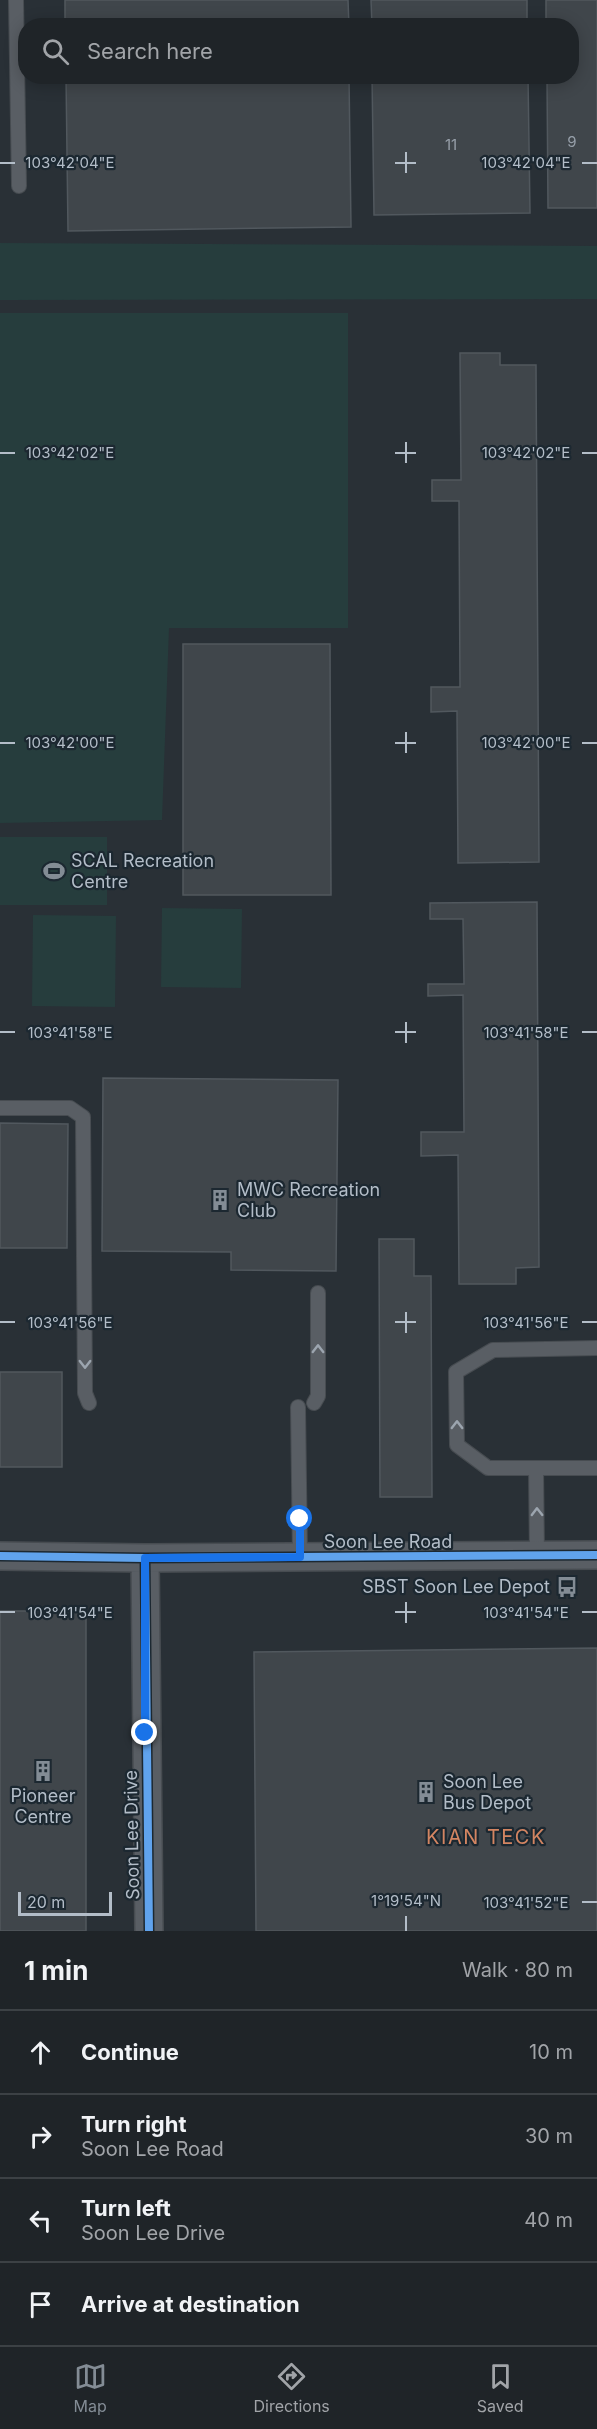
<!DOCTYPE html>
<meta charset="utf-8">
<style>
:root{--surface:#1f2428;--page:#272c30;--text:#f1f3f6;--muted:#a1a4a8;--line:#3c4145;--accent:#838c95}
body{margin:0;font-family:Inter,sans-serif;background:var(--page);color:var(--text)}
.scale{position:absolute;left:18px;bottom:15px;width:94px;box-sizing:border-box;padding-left:6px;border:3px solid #b3bdc8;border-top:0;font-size:16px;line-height:21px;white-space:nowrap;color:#b3bdc8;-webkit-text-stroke:4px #1c2831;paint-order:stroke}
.stop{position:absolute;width:18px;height:18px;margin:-14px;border:4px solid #1a73e8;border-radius:50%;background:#fff}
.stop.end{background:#1a73e8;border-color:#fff;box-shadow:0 2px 6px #0008}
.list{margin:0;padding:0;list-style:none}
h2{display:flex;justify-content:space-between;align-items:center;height:78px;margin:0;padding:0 24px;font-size:26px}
h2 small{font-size:20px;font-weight:400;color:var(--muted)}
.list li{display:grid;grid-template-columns:39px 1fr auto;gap:18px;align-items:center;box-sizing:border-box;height:84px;padding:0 24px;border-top:2px solid var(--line)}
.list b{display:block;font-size:22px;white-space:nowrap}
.list p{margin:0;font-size:20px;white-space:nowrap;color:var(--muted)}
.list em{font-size:20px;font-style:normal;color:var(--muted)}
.icon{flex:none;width:33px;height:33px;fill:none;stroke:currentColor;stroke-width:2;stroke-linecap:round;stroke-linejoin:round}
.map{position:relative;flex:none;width:597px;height:1931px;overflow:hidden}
.search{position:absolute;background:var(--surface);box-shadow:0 3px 15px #0003;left:18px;right:18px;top:18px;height:66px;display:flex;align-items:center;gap:15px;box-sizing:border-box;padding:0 21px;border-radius:24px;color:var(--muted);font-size:22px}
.sheet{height:414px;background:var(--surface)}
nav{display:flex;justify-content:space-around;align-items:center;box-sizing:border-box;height:84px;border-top:2px solid var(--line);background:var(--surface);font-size:16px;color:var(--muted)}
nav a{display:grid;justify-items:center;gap:3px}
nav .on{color:var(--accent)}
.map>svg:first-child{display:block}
</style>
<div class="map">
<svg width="597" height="1931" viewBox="0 0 597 1931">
<rect width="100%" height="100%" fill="#293036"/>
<!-- green -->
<path fill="#263d3d" d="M0 243 597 246V299L0 300Z
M0 313H348V628H169L162 820 0 823Z
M0 837H107V905H0Z
M162 908 242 909 241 988 161 987Z
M33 915 116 916 115 1007 32 1006Z"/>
<!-- building -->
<path fill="#40464b" stroke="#51585e" stroke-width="1.5" d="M65 0H348L349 26H65Z
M371 0H527V26H372Z
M546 0H597V208H548L547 76H572V26H546Z
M66 76H349L351 227 68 231Z
M372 76H528L530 213 374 215Z
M460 353H500V365H536L539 862 458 863 457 711 431 712V687H460L459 501H432V480H461Z
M183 644H330L331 895H183Z
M537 902 539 1267 516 1268V1284H459L458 1155 421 1156V1132H464L463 995 428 996V984H464L463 919H430V903Z
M103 1078 338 1080 336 1271 231 1270V1252L102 1251Z
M0 1123 68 1124 67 1248H0Z
M379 1239H414V1276H431L432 1497H380Z
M0 1372H62V1467H0Z
M0 1611H86V1931H0Z
M597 1648V1931H256L254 1652Z"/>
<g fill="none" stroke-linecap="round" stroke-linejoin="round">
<defs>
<path id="lane" d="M16 0 19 186
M0 1108H70L83 1117 85 1393 89 1403
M597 1348 493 1350 456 1372 457 1445 488 1468H597
M314 1403 318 1396V1293
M298 1407 300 1557
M536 1468 537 1556"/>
<path id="street" d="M0 1556 145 1558 597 1555
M145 1558 149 1931"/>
</defs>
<!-- lane casing -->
<use href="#lane" stroke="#474c51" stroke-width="16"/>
<!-- street casing -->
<use href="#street" stroke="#474c51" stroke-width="30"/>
<!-- lane -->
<use href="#lane" stroke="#595e64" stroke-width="14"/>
<!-- street -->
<use href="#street" stroke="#595e64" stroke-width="27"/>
<defs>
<path id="cycleway" d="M0 1556 145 1558 597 1555
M145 1558 149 1931"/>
</defs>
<!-- cycleway casing -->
<use href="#cycleway" stroke="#1c2831" stroke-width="11"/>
<!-- cycleway -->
<use href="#cycleway" stroke="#60a3ed" stroke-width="8"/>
</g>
<!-- one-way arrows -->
<defs><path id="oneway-chevron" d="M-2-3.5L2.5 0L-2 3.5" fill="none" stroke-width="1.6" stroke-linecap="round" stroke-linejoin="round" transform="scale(1.5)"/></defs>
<g stroke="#9ca5af">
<use href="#oneway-chevron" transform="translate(318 1349) rotate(-90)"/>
<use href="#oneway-chevron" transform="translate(85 1364) rotate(90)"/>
<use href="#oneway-chevron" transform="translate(457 1425) rotate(-90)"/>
<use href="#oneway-chevron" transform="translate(537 1512) rotate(-91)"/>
</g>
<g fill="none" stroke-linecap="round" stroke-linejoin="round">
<!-- route -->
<path stroke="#1a73e8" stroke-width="8" d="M145 1733V1558L300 1557V1519"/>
</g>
<!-- ticks -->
<path fill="none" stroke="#b3bdc8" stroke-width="2" d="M406 152V173M0 163H15M395 163H416M582 163H597M406 442V463M0 453H15M395 453H416M582 453H597M406 732V753M0 743H15M395 743H416M582 743H597M406 1022V1043M0 1032H15M395 1032H416M582 1032H597M406 1312V1333M0 1322H15M395 1322H416M582 1322H597M406 1602V1623M0 1612H15M395 1612H416M582 1612H597M582 1902H597M406 1916V1931"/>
<!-- icons -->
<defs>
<symbol id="stadium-bare" viewBox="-9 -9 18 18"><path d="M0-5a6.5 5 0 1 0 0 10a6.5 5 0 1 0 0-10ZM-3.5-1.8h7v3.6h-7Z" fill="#838c95" stroke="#1c2831" stroke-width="2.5" paint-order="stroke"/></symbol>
<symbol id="building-bare" viewBox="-9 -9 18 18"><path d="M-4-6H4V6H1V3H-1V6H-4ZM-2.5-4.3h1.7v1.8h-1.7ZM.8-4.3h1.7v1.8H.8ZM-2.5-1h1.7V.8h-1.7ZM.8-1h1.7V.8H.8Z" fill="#838c95" stroke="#1c2831" stroke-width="2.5" paint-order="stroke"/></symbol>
<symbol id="bus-bare" viewBox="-9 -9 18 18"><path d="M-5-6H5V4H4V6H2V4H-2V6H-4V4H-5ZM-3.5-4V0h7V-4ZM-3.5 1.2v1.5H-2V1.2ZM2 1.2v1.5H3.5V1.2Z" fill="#838c95" stroke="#1c2831" stroke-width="2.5" paint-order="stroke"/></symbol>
</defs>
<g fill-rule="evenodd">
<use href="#stadium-bare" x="39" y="856" width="30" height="30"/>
<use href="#building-bare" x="205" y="1185" width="30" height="30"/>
<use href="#bus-bare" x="552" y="1572" width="30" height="30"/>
<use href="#building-bare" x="28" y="1756" width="30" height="30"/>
<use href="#building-bare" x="411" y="1777" width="30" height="30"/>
</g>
<g text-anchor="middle" stroke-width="4.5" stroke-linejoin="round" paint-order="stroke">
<!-- number labels -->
<g font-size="15" fill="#969fa9">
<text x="572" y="147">9</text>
<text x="451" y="150">11</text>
</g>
<!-- poi labels -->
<g font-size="18" fill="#b3bdc8" stroke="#1c2831" text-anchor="start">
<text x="71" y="867">SCAL Recreation<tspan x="71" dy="21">Centre</tspan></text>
<text x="237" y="1196">MWC Recreation<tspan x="237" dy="21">Club</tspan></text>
<text x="550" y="1593" text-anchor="end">SBST Soon Lee Depot</text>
<text x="443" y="1788">Soon Lee<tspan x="443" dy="21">Bus Depot</tspan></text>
<text x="43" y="1802" text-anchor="middle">Pioneer<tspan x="43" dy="21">Centre</tspan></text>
</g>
<!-- street labels -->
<g font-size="18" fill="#b3bdc8" stroke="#1c2831">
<text x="388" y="1548">Soon Lee Road</text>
<text transform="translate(132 1835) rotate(-91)" y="6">Soon Lee Drive</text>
</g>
<!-- neighbourhood labels -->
<g font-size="20" letter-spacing="1.5" fill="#d38562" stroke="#1c2831">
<text x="486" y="1844">KIAN TECK</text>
</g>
</g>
<g font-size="15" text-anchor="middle" fill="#b3bdc8" stroke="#1c2831" stroke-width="4.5" stroke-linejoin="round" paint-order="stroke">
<text x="526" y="168">103°42'04"E</text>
<text x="70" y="168">103°42'04"E</text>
<text x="526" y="458">103°42'02"E</text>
<text x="70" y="458">103°42'02"E</text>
<text x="526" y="748">103°42'00"E</text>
<text x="70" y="748">103°42'00"E</text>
<text x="526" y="1038">103°41'58"E</text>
<text x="70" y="1038">103°41'58"E</text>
<text x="70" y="1328">103°41'56"E</text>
<text x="526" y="1328">103°41'56"E</text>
<text x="526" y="1618">103°41'54"E</text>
<text x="70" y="1618">103°41'54"E</text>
<text x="406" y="1906">1°19'54"N</text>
<text x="526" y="1908">103°41'52"E</text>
</g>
</svg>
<div class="scale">20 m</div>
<div class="stop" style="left:300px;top:1519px"></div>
<div class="stop end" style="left:145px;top:1733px"></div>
<div class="search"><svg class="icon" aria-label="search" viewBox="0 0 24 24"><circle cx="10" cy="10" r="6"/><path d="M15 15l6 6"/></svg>Search here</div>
</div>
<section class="sheet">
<h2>1 min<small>Walk · 80 m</small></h2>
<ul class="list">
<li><svg class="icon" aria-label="ahead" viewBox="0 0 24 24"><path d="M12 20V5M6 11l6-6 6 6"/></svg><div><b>Continue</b></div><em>10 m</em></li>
<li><svg class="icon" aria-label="right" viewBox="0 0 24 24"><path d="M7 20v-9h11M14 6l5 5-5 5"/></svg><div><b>Turn right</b><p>Soon Lee Road</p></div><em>30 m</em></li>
<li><svg class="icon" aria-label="left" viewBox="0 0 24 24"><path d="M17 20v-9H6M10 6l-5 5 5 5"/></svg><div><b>Turn left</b><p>Soon Lee Drive</p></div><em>40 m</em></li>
<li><svg class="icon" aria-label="arrive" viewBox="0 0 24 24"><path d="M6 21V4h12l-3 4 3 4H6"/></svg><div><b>Arrive at destination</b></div></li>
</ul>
</section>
<nav>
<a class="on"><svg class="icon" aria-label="map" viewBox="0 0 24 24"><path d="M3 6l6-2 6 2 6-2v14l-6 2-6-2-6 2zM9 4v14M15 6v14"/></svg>Map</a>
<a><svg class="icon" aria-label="directions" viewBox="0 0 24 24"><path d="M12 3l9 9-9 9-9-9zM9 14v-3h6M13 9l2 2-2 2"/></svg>Directions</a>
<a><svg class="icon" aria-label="saved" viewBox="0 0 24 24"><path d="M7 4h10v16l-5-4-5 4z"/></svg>Saved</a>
</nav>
